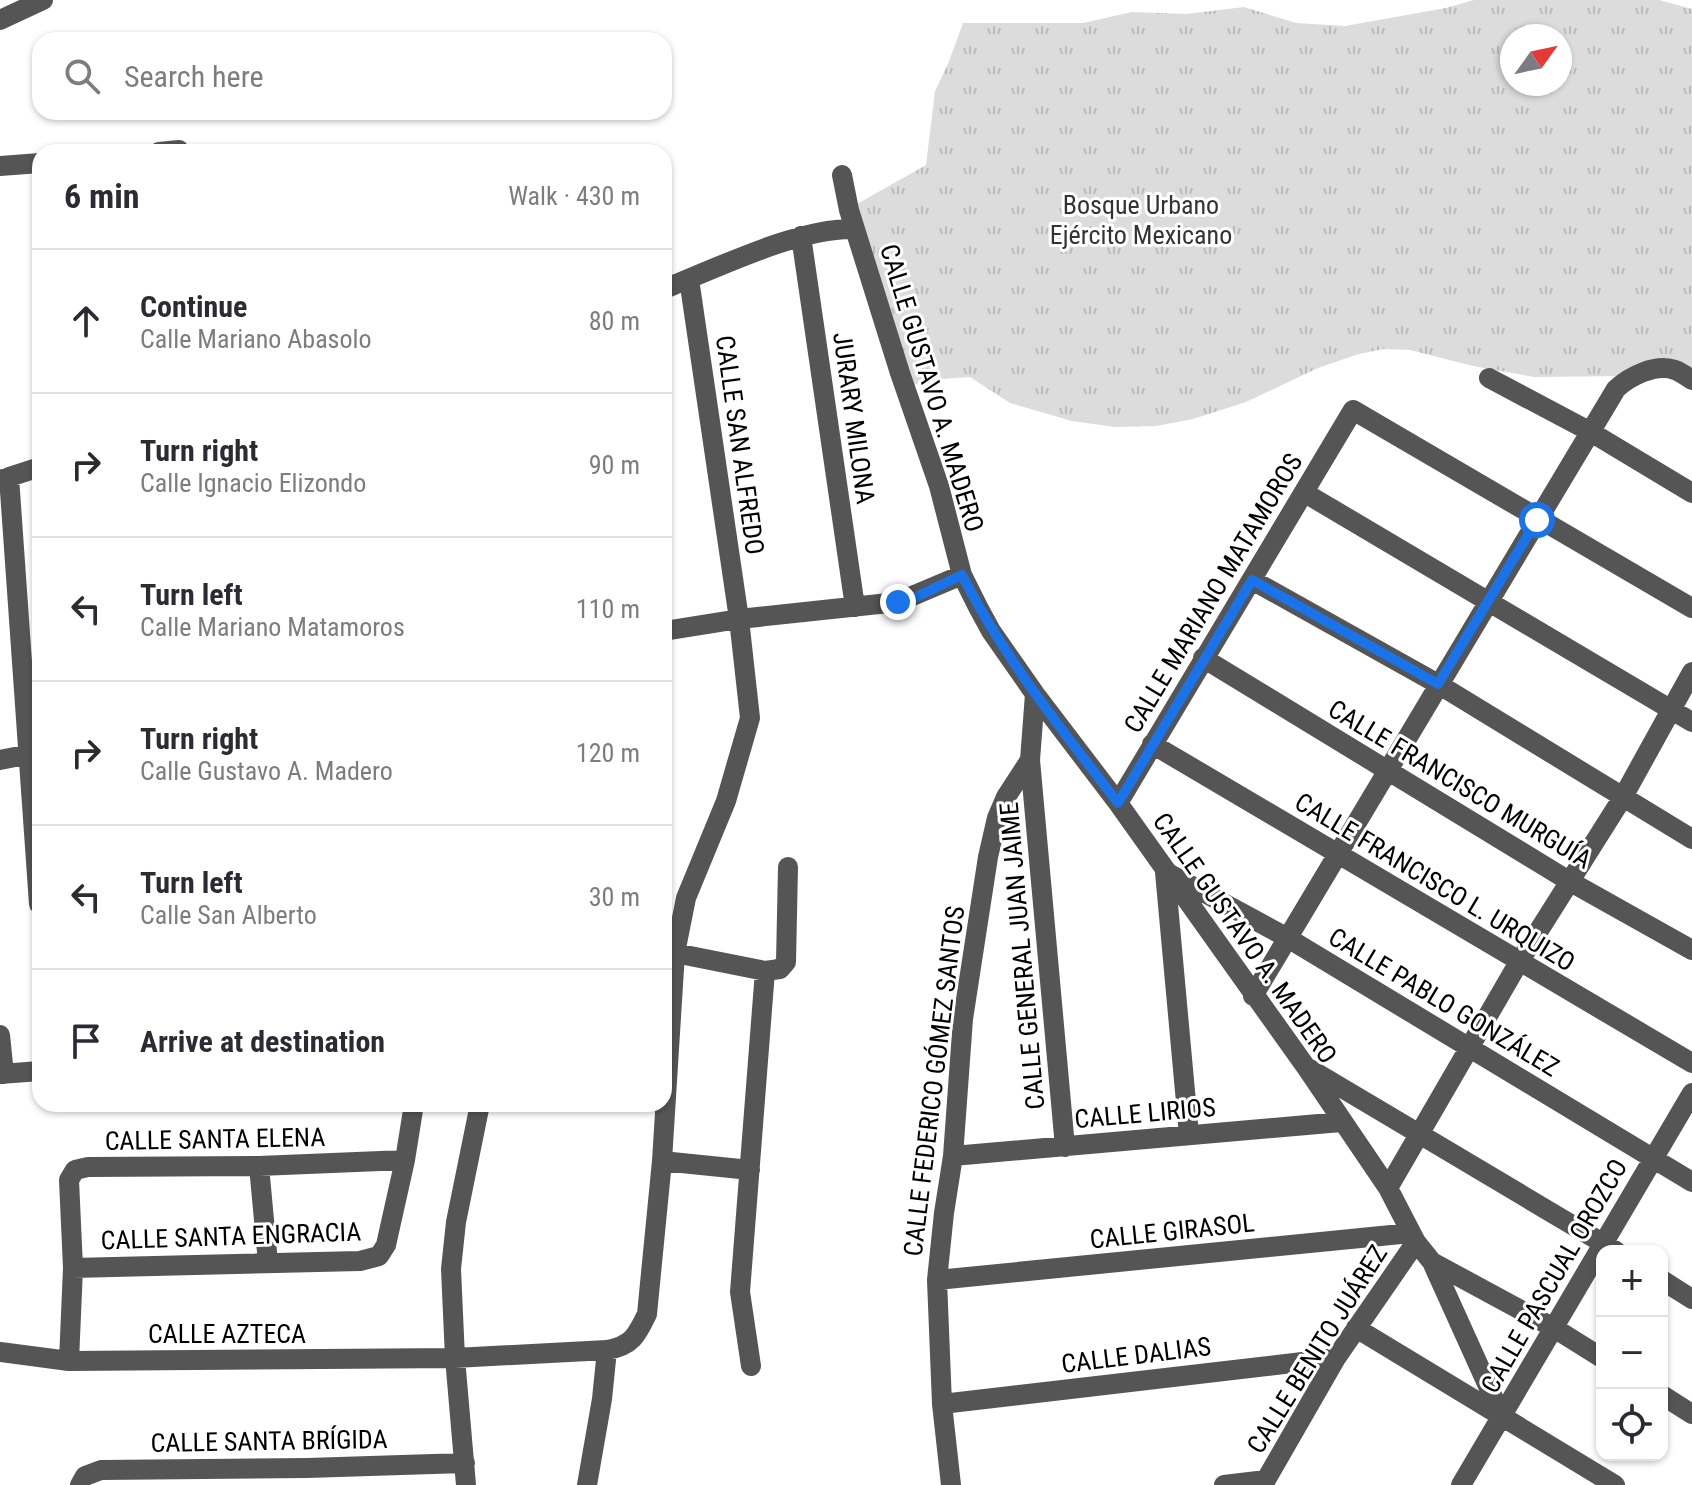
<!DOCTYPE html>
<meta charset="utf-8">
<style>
:root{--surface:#fff;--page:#f7f7f7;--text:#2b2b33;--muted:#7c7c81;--line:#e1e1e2}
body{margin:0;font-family:"Roboto Condensed",sans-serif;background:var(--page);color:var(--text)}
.controls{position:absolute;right:24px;bottom:24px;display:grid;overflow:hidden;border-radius:16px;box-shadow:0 2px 6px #0004}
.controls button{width:72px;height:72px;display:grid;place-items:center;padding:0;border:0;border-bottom:2px solid var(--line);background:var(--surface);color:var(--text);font:40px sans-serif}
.compass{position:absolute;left:1500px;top:24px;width:72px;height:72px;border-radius:50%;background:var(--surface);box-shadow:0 2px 6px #0004;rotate:57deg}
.stop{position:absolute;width:24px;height:24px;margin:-18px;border:6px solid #1a73e8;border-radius:50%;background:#fff}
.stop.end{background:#1a73e8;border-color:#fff;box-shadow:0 2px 8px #0008}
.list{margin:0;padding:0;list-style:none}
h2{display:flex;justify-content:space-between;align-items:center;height:104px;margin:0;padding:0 32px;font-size:34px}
h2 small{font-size:26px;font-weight:400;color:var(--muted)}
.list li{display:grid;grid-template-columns:52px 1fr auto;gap:24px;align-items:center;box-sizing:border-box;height:144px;padding:0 32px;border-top:2px solid var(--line)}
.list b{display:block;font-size:30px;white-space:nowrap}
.list p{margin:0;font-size:26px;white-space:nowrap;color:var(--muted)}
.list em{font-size:26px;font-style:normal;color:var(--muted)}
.icon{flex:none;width:44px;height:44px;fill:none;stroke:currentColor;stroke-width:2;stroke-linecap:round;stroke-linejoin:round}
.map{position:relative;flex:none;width:1692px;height:1485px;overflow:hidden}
.search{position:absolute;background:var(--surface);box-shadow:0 2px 6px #0004;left:32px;top:32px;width:640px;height:88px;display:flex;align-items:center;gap:20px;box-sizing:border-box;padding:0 28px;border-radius:24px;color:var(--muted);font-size:30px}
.panel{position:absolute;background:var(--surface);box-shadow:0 2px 6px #0004;left:32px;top:144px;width:640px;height:968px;border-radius:24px}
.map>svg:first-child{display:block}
</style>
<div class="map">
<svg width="1692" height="1485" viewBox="0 0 1692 1485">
<defs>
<pattern id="park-tufts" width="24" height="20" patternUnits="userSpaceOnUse" patternTransform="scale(2)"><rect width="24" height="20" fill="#dcdcdc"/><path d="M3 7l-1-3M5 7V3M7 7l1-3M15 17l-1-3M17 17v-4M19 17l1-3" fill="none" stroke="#bbb"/></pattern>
</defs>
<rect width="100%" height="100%" fill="#fff"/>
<!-- park -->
<path fill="url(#park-tufts)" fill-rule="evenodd" d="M1474 0H1659L1692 9V372L1628 376 1534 377 1473 366 1410 350 1384 349 1359 354 1318 368 1246 402 1193 419 1156 426 1115 427 1072 421 1010 403 970 377 928 380 909 387 843 212 926 165 935 91 948 64 963 23H1083L1132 12 1186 14 1244 7 1296 23 1345 26 1446 8ZM1512 36H1560V84H1512Z"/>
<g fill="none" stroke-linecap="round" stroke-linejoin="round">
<!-- minor -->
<path stroke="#555" stroke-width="20" d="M0 20 43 0
M159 152 179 150
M0 166 40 163
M842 175 849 210 900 373 939 486 962 575 978 607 991 631 1035 694 1118 803 1306 1067 1388 1188 1416 1242 1432 1262 1502 1417
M801 236 855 607
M664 289C717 268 800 227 855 229
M1489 378 1589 431 1692 493
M9 477 39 904
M0 480 40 467
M1305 493 1692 722
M1252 580 1438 684 1692 839
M664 631 739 619 898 602 962 575
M1203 658 1569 881 1692 950
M1152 744 1692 1063
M0 760 40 752
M1030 760 1065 1147
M1118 803 1353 410 1692 608
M1165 872 1189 1135
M1168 873 1286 937 1692 1182
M675 953 765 971 780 969 786 962 788 867
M1253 996 1616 389C1630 376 1656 363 1675 370 1681 372 1687 377 1692 380
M0 1035 4 1074
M1310 1069 1616 1251
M0 1074 40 1071
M953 1156 1341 1122
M662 1161 750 1170
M259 1166 268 1263
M1388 1188 1519 962 1623 797 1692 672
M1432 1262 1554 1328 1602 1358
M73 1268 360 1261 379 1256 386 1245 405 1160 414 1104
M937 1280 1411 1233
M1662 1280 1692 1299
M1356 1328 1615 1485
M0 1352 69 1361 455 1358 607 1350C632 1346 637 1335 647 1314L662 1161 675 953 686 898 726 801 750 718 739 619 689 279
M69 1361 73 1268 69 1180 75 1170 88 1167 259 1166 405 1160
M751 1366 740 1292 765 971
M1662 1395 1692 1414
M942 1404 1336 1358
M80 1485 85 1476 101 1470 307 1468 465 1463
M466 1485 455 1358 451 1269 456 1222 480 1104
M587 1485 602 1399 607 1350
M951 1485 942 1404 937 1280 944 1213 953 1156 963 1019 988 857 997 818 1006 797 1030 760 1035 694
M1224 1485 1266 1480
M1263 1485 1336 1358 1416 1242
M1461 1485 1692 1093"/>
</g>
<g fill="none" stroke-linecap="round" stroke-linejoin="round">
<!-- route -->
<path stroke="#1a73e8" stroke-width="10" d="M898 602 916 597 962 575C1004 658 1062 730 1118 803L1252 580 1438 684 1537 520"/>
</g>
<g text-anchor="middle" stroke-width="6" stroke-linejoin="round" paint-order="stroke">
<!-- park labels -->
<g font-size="26" fill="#333" stroke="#fff">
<text x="1141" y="214">Bosque Urbano<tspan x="1141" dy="30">Ejército Mexicano</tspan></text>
</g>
<!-- street labels -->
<g font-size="26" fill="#000" stroke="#fff">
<text transform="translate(932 388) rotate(73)" y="9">CALLE GUSTAVO A. MADERO</text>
<text transform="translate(854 418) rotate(82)" y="9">JURARY MILONA</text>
<text transform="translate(740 445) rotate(82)" y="9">CALLE SAN ALFREDO</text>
<text transform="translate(1213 593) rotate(-59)" y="9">CALLE MARIANO MATAMOROS</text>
<text transform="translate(1460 784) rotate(31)" y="9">CALLE FRANCISCO MURGUÍA</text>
<text transform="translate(1435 882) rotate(31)" y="9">CALLE FRANCISCO L. URQUIZO</text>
<text transform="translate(1245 938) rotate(55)" y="9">CALLE GUSTAVO A. MADERO</text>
<text transform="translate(1022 956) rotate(-95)" y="9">CALLE GENERAL JUAN JAIME</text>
<text transform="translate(1444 1002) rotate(31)" y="9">CALLE PABLO GONZÁLEZ</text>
<text transform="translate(934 1081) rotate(-83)" y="9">CALLE FEDERICO GÓMEZ SANTOS</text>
<text transform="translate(1145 1113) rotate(-5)" y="9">CALLE LIRIOS</text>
<text transform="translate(215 1139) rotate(-1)" y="9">CALLE SANTA ELENA</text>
<text transform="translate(1172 1231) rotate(-6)" y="9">CALLE GIRASOL</text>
<text transform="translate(231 1236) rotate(-2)" y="9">CALLE SANTA ENGRACIA</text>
<text transform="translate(1554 1276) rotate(-60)" y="9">CALLE PASCUAL OROZCO</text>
<text x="227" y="1343">CALLE AZTECA</text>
<text transform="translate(1317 1349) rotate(-58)" y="9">CALLE BENITO JUÁREZ</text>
<text transform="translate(1136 1355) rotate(-7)" y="9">CALLE DALIAS</text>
<text transform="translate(269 1441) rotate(-1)" y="9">CALLE SANTA BRÍGIDA</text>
</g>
</g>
</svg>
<div class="controls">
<button>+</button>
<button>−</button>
<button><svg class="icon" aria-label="locate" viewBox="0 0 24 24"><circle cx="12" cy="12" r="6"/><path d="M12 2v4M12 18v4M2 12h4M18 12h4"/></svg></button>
</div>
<svg class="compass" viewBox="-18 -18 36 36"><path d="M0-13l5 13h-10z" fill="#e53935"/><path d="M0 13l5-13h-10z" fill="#7c7c81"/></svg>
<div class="stop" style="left:1537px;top:520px"></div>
<div class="stop end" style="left:898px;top:602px"></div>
<div class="search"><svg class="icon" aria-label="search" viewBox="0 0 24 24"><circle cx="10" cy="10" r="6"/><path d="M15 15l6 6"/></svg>Search here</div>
<section class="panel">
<h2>6 min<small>Walk · 430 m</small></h2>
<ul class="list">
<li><svg class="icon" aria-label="ahead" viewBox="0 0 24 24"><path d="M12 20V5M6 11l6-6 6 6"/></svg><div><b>Continue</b><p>Calle Mariano Abasolo</p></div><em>80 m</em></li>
<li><svg class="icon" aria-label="right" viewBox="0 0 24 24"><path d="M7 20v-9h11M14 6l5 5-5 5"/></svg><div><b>Turn right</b><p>Calle Ignacio Elizondo</p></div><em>90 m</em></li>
<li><svg class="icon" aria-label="left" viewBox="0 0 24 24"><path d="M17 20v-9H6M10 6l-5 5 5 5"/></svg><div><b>Turn left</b><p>Calle Mariano Matamoros</p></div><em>110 m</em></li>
<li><svg class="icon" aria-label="right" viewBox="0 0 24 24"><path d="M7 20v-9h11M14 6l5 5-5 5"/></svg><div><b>Turn right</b><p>Calle Gustavo A. Madero</p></div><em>120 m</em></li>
<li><svg class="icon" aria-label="left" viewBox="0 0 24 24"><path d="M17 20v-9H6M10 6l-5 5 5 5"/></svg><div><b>Turn left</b><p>Calle San Alberto</p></div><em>30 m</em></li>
<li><svg class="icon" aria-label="arrive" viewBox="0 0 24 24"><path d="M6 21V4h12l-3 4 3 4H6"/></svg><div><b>Arrive at destination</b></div></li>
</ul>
</section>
</div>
